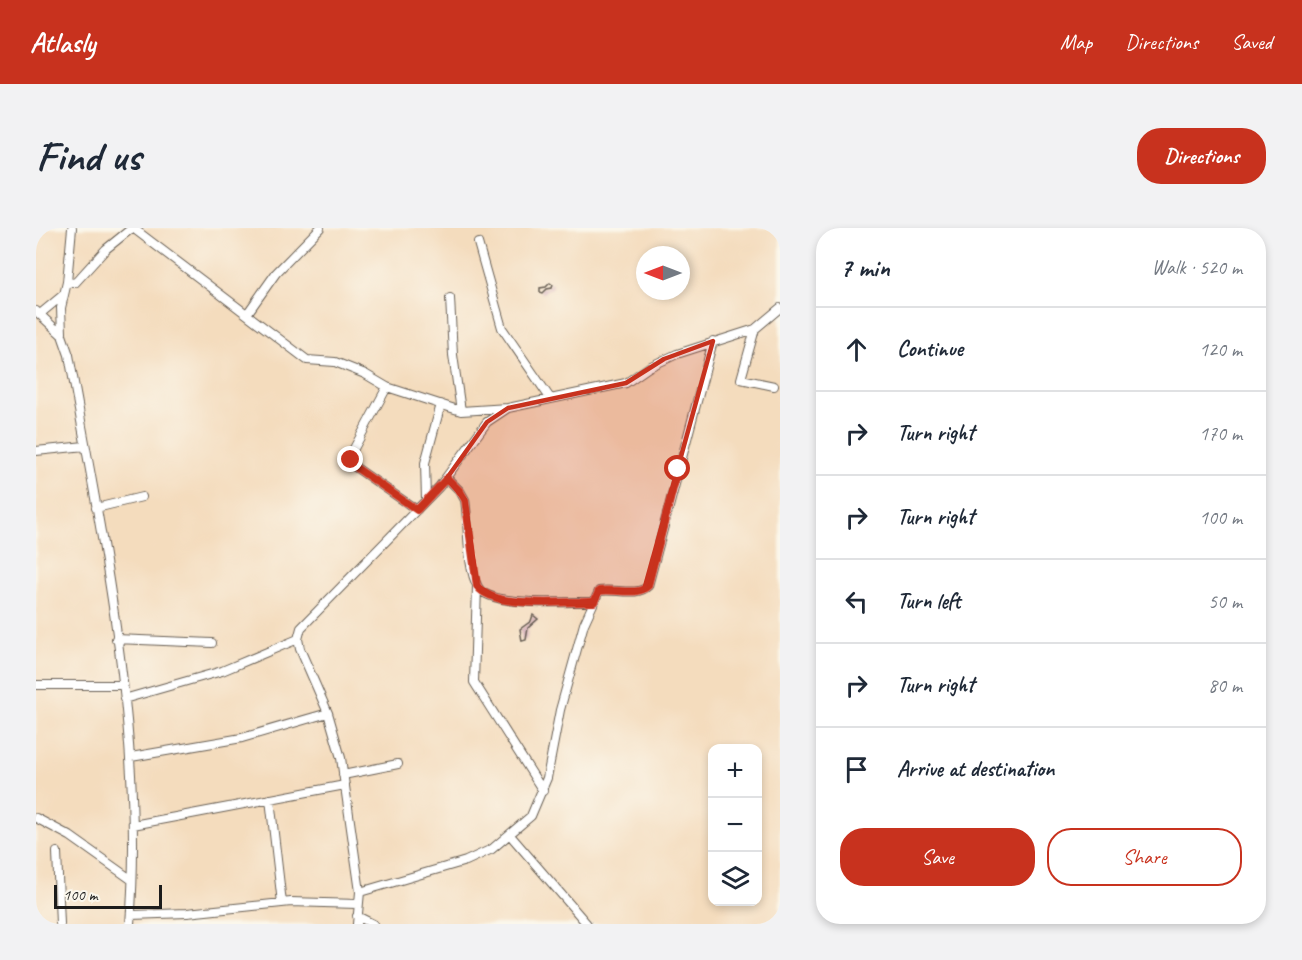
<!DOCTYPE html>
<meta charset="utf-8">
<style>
:root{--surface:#fff;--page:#f2f2f3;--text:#1f2937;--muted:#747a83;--line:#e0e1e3;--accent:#c8321e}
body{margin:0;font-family:Caveat,sans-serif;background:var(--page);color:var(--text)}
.controls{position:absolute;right:18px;bottom:18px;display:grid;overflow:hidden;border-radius:12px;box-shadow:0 3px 9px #0003}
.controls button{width:54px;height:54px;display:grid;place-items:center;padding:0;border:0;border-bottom:2px solid var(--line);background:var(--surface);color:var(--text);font:30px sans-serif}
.compass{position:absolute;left:600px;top:18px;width:54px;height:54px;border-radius:50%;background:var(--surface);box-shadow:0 3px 9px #0003;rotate:270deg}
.scale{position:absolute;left:18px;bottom:15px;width:108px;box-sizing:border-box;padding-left:6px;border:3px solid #1c1c1c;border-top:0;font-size:16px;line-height:21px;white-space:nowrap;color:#1c1c1c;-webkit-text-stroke:4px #fbf7ec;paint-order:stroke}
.stop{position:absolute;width:18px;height:18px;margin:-14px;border:4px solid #c8321e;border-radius:50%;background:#fff}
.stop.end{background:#c8321e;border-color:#fff;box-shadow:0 2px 6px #0008}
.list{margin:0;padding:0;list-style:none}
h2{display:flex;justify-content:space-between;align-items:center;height:78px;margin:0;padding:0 24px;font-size:26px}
h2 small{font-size:20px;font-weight:400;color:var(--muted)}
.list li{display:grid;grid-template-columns:39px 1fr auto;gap:18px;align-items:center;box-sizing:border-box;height:84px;padding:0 24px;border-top:2px solid var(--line)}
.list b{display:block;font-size:22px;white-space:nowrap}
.list em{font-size:20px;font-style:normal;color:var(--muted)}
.actions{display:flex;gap:12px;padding:18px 24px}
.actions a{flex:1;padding:14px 0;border:2px solid var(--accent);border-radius:24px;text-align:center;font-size:21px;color:var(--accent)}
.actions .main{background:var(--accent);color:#fff}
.icon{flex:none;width:33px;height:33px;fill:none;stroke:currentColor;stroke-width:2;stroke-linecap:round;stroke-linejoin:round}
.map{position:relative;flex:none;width:744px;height:696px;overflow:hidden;border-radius:24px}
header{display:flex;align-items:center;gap:36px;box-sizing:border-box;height:84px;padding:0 30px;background:var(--accent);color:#fff}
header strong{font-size:28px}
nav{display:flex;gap:33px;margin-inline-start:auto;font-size:21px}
.intro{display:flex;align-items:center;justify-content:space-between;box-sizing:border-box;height:144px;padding:0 36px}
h1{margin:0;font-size:42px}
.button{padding:15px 27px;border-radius:24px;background:var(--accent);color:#fff;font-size:21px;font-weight:700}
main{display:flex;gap:36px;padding:0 36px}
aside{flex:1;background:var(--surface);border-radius:24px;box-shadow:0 3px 9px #0003}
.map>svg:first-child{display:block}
</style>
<header>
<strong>Atlasly</strong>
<nav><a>Map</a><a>Directions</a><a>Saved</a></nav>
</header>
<div class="intro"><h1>Find us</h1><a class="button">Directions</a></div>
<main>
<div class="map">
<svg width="744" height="696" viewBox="0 0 744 696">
<rect width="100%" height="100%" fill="#fbf7ec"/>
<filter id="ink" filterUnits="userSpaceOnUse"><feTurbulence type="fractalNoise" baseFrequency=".0167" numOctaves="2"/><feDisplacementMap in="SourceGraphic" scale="12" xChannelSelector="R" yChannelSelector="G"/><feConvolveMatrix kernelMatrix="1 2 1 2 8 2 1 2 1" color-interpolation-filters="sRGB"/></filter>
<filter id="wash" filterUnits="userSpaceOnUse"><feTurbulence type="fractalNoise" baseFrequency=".008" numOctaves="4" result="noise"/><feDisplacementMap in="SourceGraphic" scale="24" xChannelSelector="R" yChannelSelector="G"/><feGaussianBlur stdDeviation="1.35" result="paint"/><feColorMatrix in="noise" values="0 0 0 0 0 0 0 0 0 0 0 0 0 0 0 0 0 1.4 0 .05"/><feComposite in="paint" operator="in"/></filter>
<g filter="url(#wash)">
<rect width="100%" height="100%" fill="#f4dcbd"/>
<g id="blocks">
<!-- building -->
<path fill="#cb9cad" d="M514 55 517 57 516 60 511 61 507 65 504 64V60L510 59Z
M497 387 502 391 492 400 490 412 486 413 484 401 495 393Z"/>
</g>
</g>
<g filter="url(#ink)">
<use href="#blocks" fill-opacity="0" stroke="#685f54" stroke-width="1.5"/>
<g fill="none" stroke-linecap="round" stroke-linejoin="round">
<defs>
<path id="minor" d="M97 0 271 132 299 134 329 146 351 159 425 183 472 180
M442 15 466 100 514 170
M31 54 39 55 70 21 96 0
M414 70 417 127 425 183
M0 83 26 107 33 127C66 312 109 507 94 696
M4 86 27 67
M211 86 240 45 284 0
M26 105 25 80 31 54 36 0
M738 158 705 151 719 101 744 80
M351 159 315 226 319 239 381 282
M0 223 49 218
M411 250 424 263 429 272C433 296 430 339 442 359 453 380 535 373 558 374
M390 272 389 235 405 176
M60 280 106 269
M441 358 438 454 507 563
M80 411 176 415
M0 457H86
M88 471 186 443 262 411
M95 529 206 510 292 485
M307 547 362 536
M234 571 246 675
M0 590 34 608 96 652
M97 597 309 557
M474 607 551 696
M21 624 24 696
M324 664 430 633 456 621 495 588 511 550 524 482 548 396 563 363C579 360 601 369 612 358L677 113
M95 687 151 685 255 674 321 676
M321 688 337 696
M321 696 324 664 305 530 292 485 264 421 262 411 265 400 403 259 451 194 472 180 590 155 613 139 641 126 719 101"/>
</defs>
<!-- minor casing -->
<use href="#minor" stroke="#685f54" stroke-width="10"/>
<!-- minor -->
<use href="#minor" stroke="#fff" stroke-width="8"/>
</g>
</g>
<g fill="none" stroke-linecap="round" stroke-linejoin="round" filter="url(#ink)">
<!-- route -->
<path stroke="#c8321e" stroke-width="8" d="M315 232 319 239 381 282 411 250 424 263 429 272 441 358C458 382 529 373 558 374L563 363C579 360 601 369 612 358L642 241"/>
</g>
<!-- marked area -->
<path fill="#c8321e" fill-opacity="0.2" stroke="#c8321e" stroke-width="4.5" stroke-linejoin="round" d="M677 113 608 362 563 363 558 374 466 373 441 358 429 272 411 250 451 194 472 180 590 155 628 131Z"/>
</svg>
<div class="controls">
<button>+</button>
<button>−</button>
<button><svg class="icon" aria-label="layers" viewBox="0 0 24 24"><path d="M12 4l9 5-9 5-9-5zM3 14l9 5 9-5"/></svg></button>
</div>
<svg class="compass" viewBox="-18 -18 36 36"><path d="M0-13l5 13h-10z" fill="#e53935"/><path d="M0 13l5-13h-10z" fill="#747a83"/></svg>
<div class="scale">100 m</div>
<div class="stop" style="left:642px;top:241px"></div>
<div class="stop end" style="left:315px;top:232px"></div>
</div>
<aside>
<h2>7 min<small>Walk · 520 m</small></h2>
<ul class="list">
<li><svg class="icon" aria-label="ahead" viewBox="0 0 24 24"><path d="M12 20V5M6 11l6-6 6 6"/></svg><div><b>Continue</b></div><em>120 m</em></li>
<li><svg class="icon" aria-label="right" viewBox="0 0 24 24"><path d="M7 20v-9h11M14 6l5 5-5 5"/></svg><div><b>Turn right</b></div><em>170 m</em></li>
<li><svg class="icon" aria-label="right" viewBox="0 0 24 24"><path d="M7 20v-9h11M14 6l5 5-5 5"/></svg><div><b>Turn right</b></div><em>100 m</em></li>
<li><svg class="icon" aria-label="left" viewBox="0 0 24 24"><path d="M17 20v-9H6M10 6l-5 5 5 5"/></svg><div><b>Turn left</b></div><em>50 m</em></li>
<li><svg class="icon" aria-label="right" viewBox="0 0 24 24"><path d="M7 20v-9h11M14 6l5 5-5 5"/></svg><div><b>Turn right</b></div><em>80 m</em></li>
<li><svg class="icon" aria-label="arrive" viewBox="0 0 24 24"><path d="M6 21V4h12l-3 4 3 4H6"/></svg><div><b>Arrive at destination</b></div></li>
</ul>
<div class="actions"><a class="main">Save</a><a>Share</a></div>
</aside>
</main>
